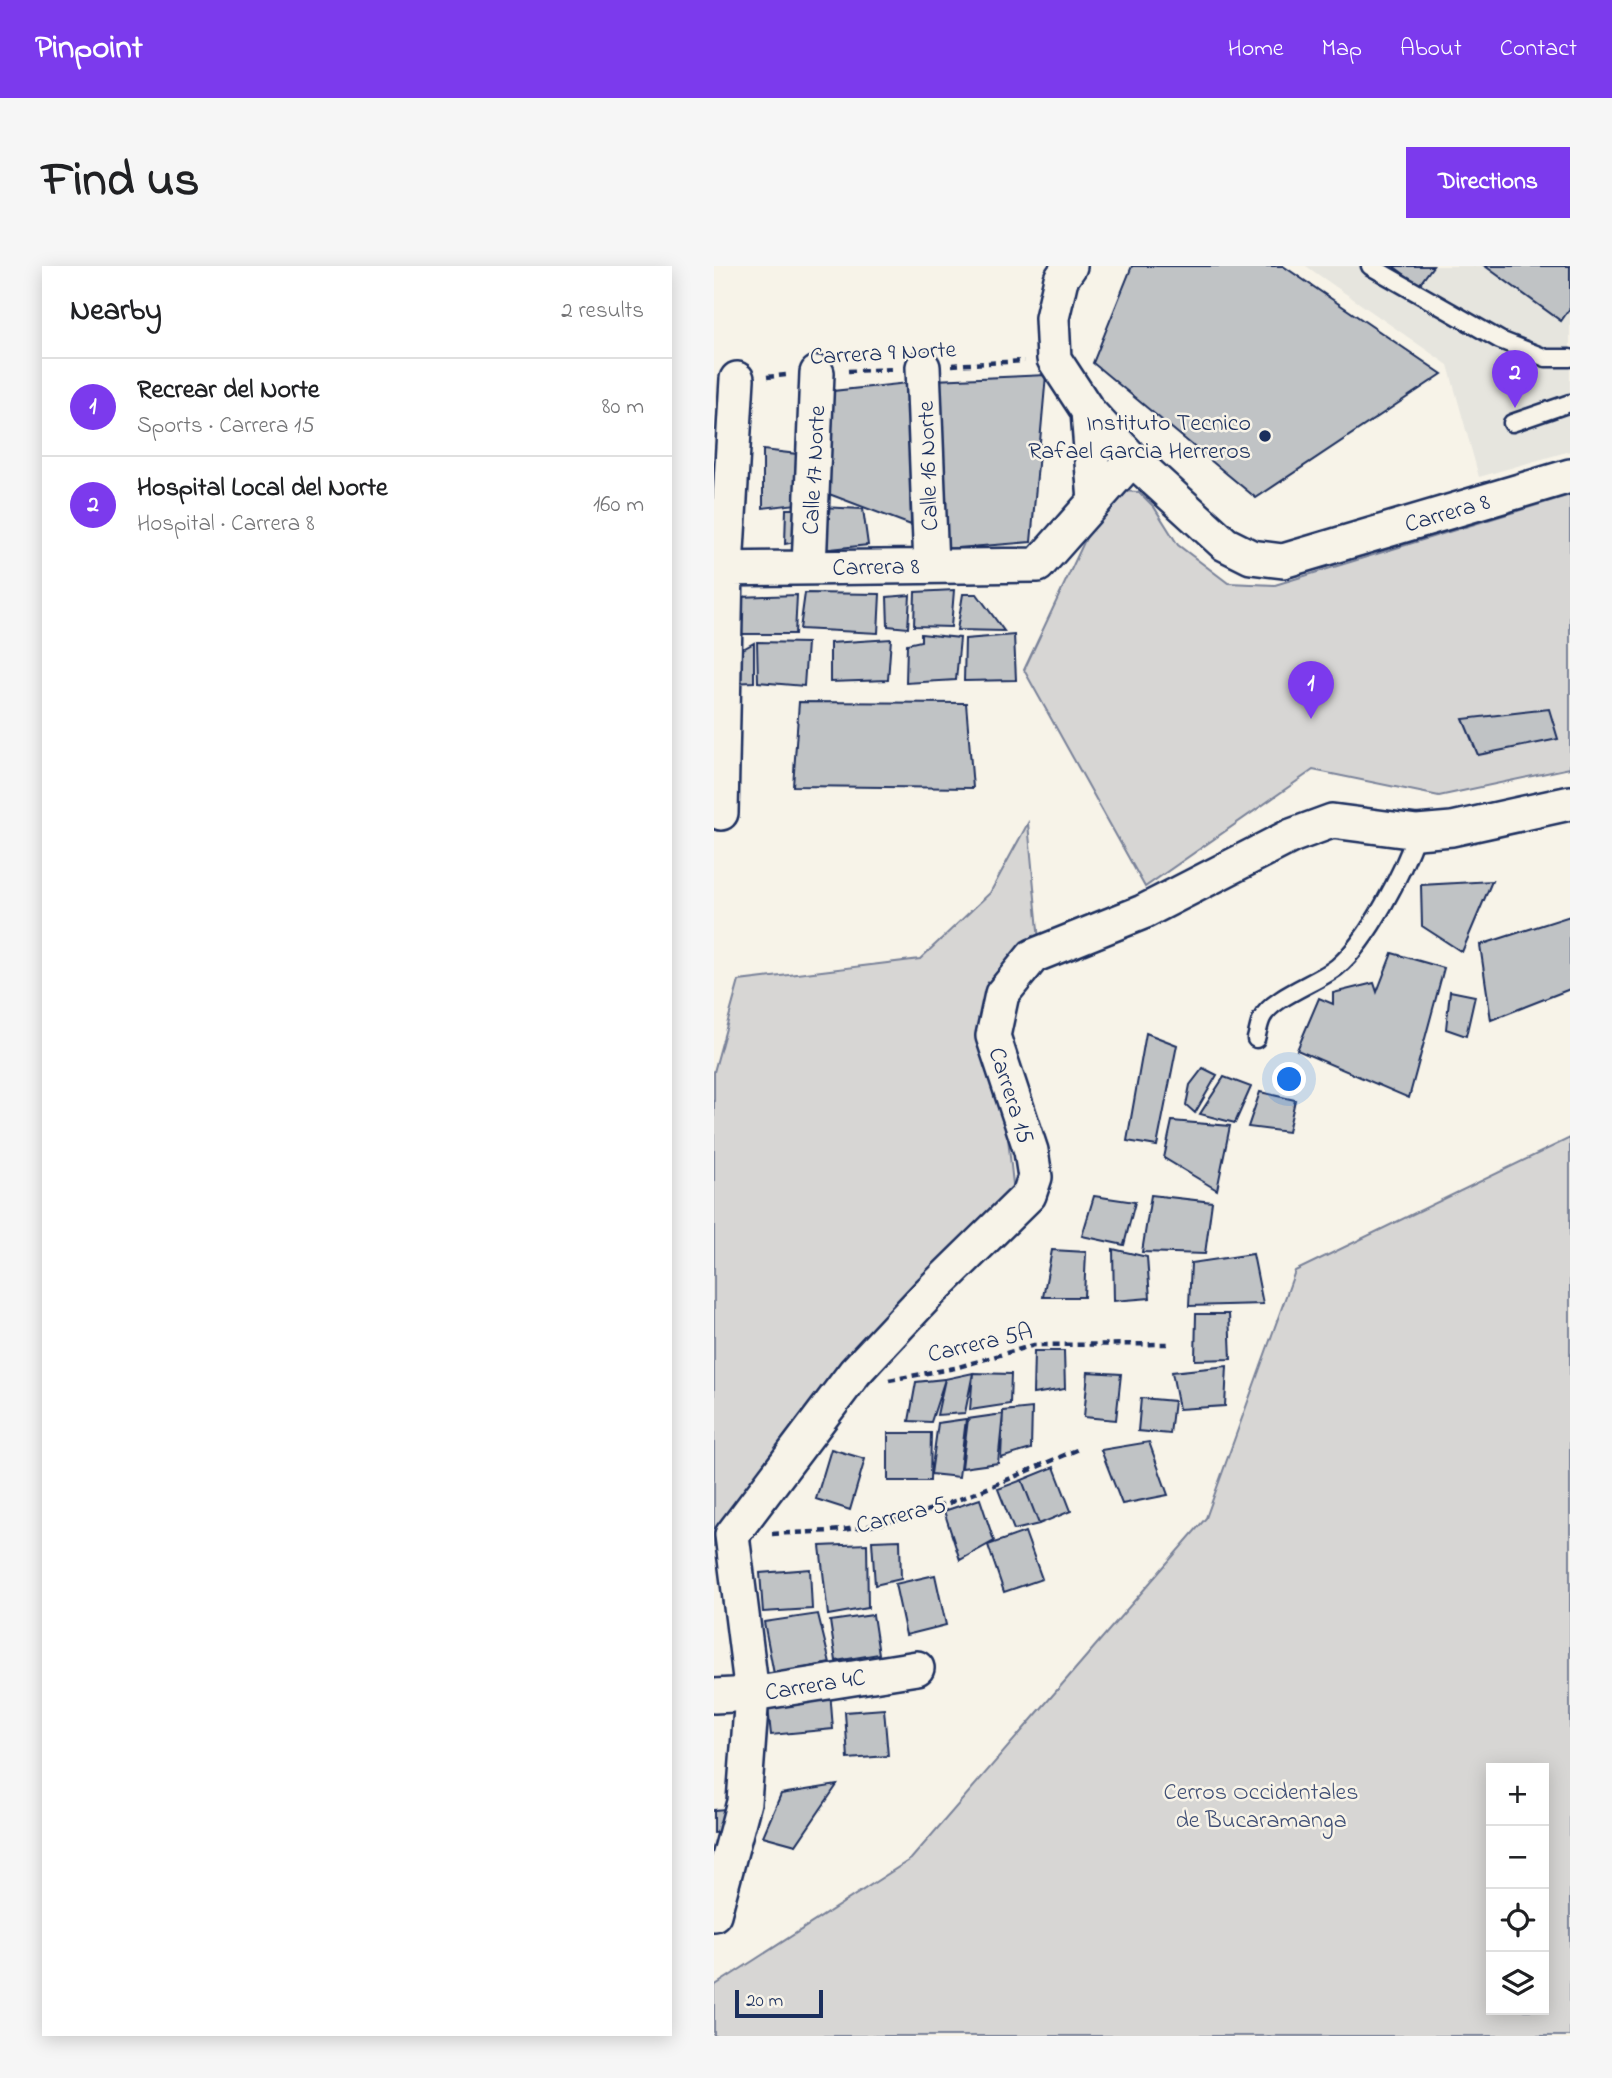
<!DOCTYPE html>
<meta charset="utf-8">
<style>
:root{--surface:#fff;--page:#f6f6f6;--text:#202124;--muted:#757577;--line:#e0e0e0;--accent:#7c3aed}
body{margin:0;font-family:"Indie Flower",sans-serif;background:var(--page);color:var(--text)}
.controls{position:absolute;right:21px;bottom:21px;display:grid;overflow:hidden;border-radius:0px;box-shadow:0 4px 18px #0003}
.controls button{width:63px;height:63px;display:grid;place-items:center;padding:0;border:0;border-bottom:2px solid var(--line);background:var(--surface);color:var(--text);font:35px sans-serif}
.scale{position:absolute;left:21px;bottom:18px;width:88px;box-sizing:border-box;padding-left:7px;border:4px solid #1b2f5e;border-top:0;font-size:19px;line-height:24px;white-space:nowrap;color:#1b2f5e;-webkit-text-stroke:5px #f7f3e8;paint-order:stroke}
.you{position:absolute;left:576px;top:814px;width:24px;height:24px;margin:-18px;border:5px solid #fff;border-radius:50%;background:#1a73e8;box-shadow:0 0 0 10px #1a73e833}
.badge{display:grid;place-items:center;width:46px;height:46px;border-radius:50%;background:var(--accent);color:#fff;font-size:23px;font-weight:700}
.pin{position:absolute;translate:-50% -58px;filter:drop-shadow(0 2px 4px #0008)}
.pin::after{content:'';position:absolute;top:37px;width:24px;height:21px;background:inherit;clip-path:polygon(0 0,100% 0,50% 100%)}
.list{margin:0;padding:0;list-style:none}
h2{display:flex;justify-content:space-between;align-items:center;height:91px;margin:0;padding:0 28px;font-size:30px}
h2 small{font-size:23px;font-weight:400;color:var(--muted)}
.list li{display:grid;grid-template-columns:46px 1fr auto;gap:21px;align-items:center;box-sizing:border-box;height:98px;padding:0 28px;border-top:2px solid var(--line)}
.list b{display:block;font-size:26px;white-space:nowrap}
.list p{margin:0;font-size:23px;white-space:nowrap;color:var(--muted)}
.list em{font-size:23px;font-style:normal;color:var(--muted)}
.icon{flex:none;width:38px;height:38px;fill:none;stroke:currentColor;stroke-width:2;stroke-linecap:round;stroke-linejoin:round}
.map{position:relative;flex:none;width:856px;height:1770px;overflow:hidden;border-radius:0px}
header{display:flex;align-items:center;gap:42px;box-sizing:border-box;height:98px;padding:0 35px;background:var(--accent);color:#fff}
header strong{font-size:33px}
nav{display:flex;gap:38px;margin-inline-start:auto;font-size:24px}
.intro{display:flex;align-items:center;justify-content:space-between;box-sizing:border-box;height:168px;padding:0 42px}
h1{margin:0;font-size:49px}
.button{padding:18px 32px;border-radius:0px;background:var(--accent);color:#fff;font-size:24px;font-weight:700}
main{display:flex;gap:42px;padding:0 42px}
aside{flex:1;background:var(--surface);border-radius:0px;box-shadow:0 4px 18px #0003}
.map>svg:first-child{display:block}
</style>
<header>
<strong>Pinpoint</strong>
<nav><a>Home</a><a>Map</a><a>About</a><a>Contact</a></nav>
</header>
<div class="intro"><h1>Find us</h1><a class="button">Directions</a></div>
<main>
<aside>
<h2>Nearby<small>2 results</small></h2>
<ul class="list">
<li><span class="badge">1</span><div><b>Recrear del Norte</b><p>Sports · Carrera 15</p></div><em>80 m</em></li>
<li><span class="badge">2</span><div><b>Hospital Local del Norte</b><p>Hospital · Carrera 8</p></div><em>160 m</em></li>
</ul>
</aside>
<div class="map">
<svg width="856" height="1770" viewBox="0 0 856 1770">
<rect width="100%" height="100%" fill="#f7f3e8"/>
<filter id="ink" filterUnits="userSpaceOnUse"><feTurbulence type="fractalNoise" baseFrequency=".0143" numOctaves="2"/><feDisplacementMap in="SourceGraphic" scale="14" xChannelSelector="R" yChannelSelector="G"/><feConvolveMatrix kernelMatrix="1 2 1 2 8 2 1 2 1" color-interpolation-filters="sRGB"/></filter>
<g filter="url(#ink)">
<!-- built -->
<path fill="#e6e5de" d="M592 0H856V185L765 211 734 99Z"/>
<!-- green -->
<path fill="#d7d6d4" stroke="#798299" stroke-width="2" fill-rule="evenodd" d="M406 225 425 226 440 241 464 279 514 317 561 319 856 229V502L725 530 599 504 431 621 310 404 378 259Z
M314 557 328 707 282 761 302 946 20 1276 0 1280V806L25 715 206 693 276 627Z
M856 872V1770H0V1720L197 1593 492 1252 581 1005ZM777 1502H830V1744H777Z"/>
<!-- building -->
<path fill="#c0c3c5" stroke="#1b2f5e" stroke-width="2" d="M418 0H569L728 108 542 232 379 97Z
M679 0H719L705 19Z
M771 0H856V42L847 55Z
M332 109 317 276 231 283 220 114Z
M194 117 197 259 115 228 119 125Z
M49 184 83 188 92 237 49 242Z
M106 241 149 243 154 279 107 284Z
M72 243H92L91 274 71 278Z
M240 324 237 361 200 360 201 326Z
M91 327 166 328 164 367 86 363Z
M249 328H263L290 365 243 364Z
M83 329 81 368H25V331Z
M196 329 194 362 174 360 173 331Z
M207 368 246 372 242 414 192 417 193 378 207 375Z
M300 369 302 414 250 415 251 373Z
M177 373 174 414 116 416V377Z
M43 376 93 377 90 420 44 416Z
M40 377V416L16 417 22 387Z
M85 436 252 437 259 522 79 520Z
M835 443 844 473 764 489 749 453Z
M778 615 748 686 708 660 707 619Z
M856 650V723L777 754 766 679Z
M678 687 730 702 695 832 583 784 605 732 619 738V727L660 717 663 726Z
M736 725 761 730 752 770 732 763Z
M432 767 463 779 443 880 413 875Z
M489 802 503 809 481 847 472 839 476 819Z
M510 811 537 821 521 857 486 848Z
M546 826 581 834 574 866 534 861Z
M458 855 516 860 503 924 450 892Z
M437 929 498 936 491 988 428 986Z
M380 930 421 936 410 979 368 970Z
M399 983 433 991 436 1032 400 1035Z
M338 984 372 986 370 1031H329Z
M539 988 549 1038 475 1040 477 997Z
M482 1048H515L517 1093 481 1094Z
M320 1085H350L351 1123 319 1128Z
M513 1100 511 1140 465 1143 458 1106Z
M374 1106 407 1108 402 1154 370 1151Z
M259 1107 297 1108 296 1138 256 1144Z
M259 1107 251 1147 223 1149 231 1113Z
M231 1113 217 1156 195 1155 202 1116Z
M427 1132 460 1135 456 1168 424 1165Z
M318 1142 317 1183 287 1192 289 1145Z
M289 1148 284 1197 248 1202 254 1153Z
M252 1153 245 1211 217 1208 224 1157Z
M174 1167H217L216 1215H174Z
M435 1176 454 1229 408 1238 387 1184Z
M117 1183 151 1193 136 1244 102 1233Z
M340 1201 357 1245 325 1258 308 1214Z
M308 1214 325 1258 300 1264 284 1223Z
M266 1233 280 1275 246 1294 230 1245Z
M311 1266 328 1313 290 1326 274 1279Z
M186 1274 187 1313 161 1319 158 1275Z
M153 1278 154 1342 114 1349 106 1280Z
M96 1303 98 1343 49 1346 46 1307Z
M221 1309 232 1359 192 1369 181 1318Z
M104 1348 116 1397 60 1408 50 1356Z
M159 1349 165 1388 122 1395 116 1355Z
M116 1425 119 1463 57 1469 53 1431Z
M170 1443 174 1490 134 1493 131 1446Z
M123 1519 82 1579 49 1570 67 1528Z
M11 1543 12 1566 0 1567V1544Z"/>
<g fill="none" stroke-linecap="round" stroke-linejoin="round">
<defs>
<path id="lane" d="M656 0 786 74 832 92H856
M798 157 856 137
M542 773C544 766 545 758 548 752 558 731 605 716 623 701 655 674 689 606 703 566"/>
<path id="street" d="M356 0 347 13 338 52 340 93 374 145 418 193 511 278 537 291 569 295 856 210
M209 101 217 300
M374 145 381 235
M95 301 103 107
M0 303 324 299 418 193
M7 547 12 302 23 113
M18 1269 141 1106 215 1027 315 929 321 911 317 885 279 770 288 728 319 690 429 646 577 570 618 555 703 566 738 563 856 537
M0 1430 38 1428 203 1402
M0 1648 30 1536 38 1428 18 1269"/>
</defs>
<!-- lane casing -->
<use href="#lane" stroke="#1b2f5e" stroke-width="21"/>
<!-- street casing -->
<use href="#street" stroke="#1b2f5e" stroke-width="38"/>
<!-- path -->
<path stroke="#1b2f5e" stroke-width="4.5" stroke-dasharray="7 5" stroke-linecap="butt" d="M238 99 310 95
M134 105 181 103
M53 111 72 109
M175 1114 241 1102 320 1079 457 1078
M58 1268C92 1266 127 1266 160 1259 231 1244 298 1211 365 1183"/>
<!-- lane -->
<use href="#lane" stroke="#f7f3e8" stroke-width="16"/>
<!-- street -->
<use href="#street" stroke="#f7f3e8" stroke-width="33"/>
</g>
</g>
<!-- markers -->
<circle fill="#1b2f5e" stroke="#f7f3e8" stroke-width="2.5" cx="551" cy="170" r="7"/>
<g text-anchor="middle" stroke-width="5" stroke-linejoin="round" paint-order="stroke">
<!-- street labels -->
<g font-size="24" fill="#1b2f5e" stroke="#f7f3e8">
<text transform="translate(169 86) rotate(-3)" y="8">Carrera 9 Norte</text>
<text transform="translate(213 200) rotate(-92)" y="8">Calle 16 Norte</text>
<text transform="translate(99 204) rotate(-87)" y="8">Calle 17 Norte</text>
<text transform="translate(733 246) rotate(-16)" y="8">Carrera 8</text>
<text transform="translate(162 300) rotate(-1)" y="8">Carrera 8</text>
<text transform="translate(298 829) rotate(72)" y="8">Carrera 15</text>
<text transform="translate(266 1076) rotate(-13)" y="8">Carrera 5A</text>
<text transform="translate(187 1248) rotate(-14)" y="8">Carrera 5</text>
<text transform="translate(101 1418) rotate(-9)" y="8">Carrera 4C</text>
</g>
<!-- poi labels -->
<g font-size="24" fill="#1b2f5e" stroke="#f7f3e8" text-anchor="end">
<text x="537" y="164">Instituto Tecnico<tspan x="537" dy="28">Rafael Garcia Herreros</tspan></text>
</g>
<!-- park labels -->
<g font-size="24" fill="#415076" stroke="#f7f3e8">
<text x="547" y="1533">Cerros Occidentales<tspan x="547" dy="28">de Bucaramanga</tspan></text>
</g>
</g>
</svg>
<div class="controls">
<button>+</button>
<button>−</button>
<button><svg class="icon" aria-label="locate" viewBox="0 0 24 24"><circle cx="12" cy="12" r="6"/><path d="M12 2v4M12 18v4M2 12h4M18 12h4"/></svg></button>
<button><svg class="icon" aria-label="layers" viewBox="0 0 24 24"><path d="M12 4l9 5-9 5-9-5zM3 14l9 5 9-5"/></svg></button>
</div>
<div class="scale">20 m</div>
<div class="you"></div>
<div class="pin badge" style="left:597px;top:453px">1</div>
<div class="pin badge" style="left:801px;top:142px">2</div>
</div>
</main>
